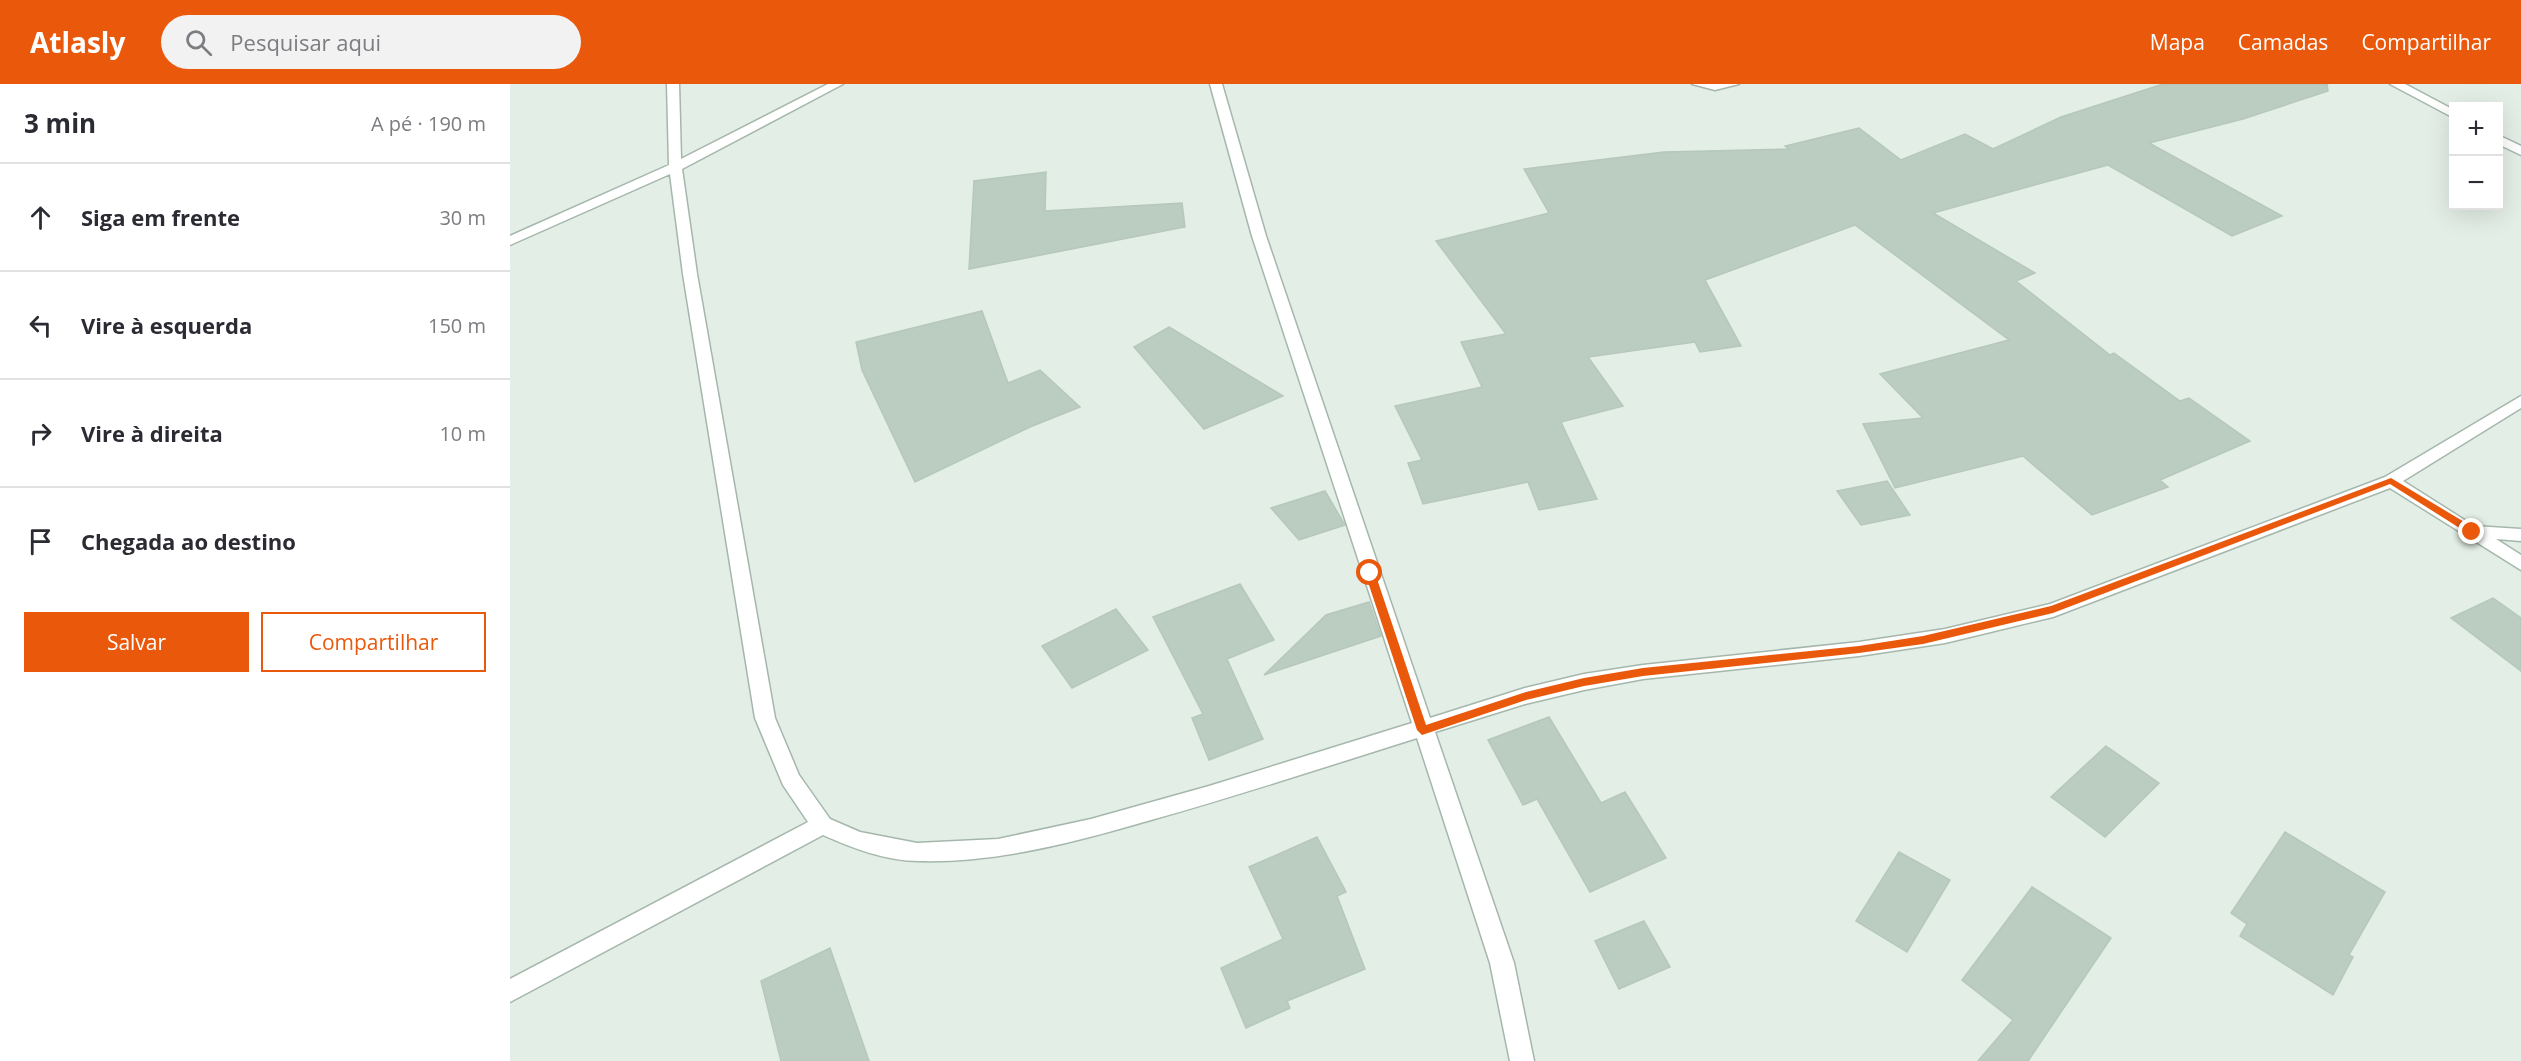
<!DOCTYPE html>
<html lang="pt">
<meta charset="utf-8">
<style>
:root{--surface:#fff;--page:#f2f2f3;--text:#2b2b33;--muted:#7c7c81;--line:#e1e1e2;--accent:#ea580c}
body{margin:0;font-family:"Open Sans",sans-serif;background:var(--page);color:var(--text)}
.controls{position:absolute;right:18px;top:18px;display:grid;overflow:hidden;border-radius:0px;box-shadow:0 6px 24px #0002}
.controls button{width:54px;height:54px;display:grid;place-items:center;padding:0;border:0;border-bottom:2px solid var(--line);background:var(--surface);color:var(--text);font:30px sans-serif}
.stop{position:absolute;width:18px;height:18px;margin:-14px;border:4px solid #ea580c;border-radius:50%;background:#fff}
.stop.end{background:#ea580c;border-color:#fff;box-shadow:0 2px 6px #0008}
.list{margin:0;padding:0;list-style:none}
h2{display:flex;justify-content:space-between;align-items:center;height:78px;margin:0;padding:0 24px;font-size:26px}
h2 small{font-size:20px;font-weight:400;color:var(--muted)}
.list li{display:grid;grid-template-columns:39px 1fr auto;gap:18px;align-items:center;box-sizing:border-box;height:108px;padding:0 24px;border-top:2px solid var(--line)}
.list b{display:block;font-size:22px;white-space:nowrap}
.list em{font-size:20px;font-style:normal;color:var(--muted)}
.actions{display:flex;gap:12px;padding:18px 24px}
.actions a{flex:1;padding:14px 0;border:2px solid var(--accent);border-radius:0px;text-align:center;font-size:21px;color:var(--accent)}
.actions .main{background:var(--accent);color:#fff}
.icon{flex:none;width:33px;height:33px;fill:none;stroke:currentColor;stroke-width:2;stroke-linecap:round;stroke-linejoin:round}
.map{position:relative;flex:none;width:2011px;height:977px;overflow:hidden}
header{display:flex;align-items:center;gap:36px;box-sizing:border-box;height:84px;padding:0 30px;background:var(--accent);color:#fff}
header strong{font-size:28px}
nav{display:flex;gap:33px;margin-inline-start:auto;font-size:21px}
.search{width:420px;height:54px;background:var(--page);display:flex;align-items:center;gap:15px;box-sizing:border-box;padding:0 21px;border-radius:33px;color:var(--muted);font-size:22px}
main{display:flex}
aside{flex:1;background:var(--surface)}
.map>svg:first-child{display:block}
</style>
<header>
<strong>Atlasly</strong>
<div class="search"><svg class="icon" aria-label="search" viewBox="0 0 24 24"><circle cx="10" cy="10" r="6"/><path d="M15 15l6 6"/></svg>Pesquisar aqui</div>
<nav><a>Mapa</a><a>Camadas</a><a>Compartilhar</a></nav>
</header>
<main>
<aside>
<h2>3 min<small>A pé · 190 m</small></h2>
<ul class="list">
<li><svg class="icon" aria-label="ahead" viewBox="0 0 24 24"><path d="M12 20V5M6 11l6-6 6 6"/></svg><div><b>Siga em frente</b></div><em>30 m</em></li>
<li><svg class="icon" aria-label="left" viewBox="0 0 24 24"><path d="M17 20v-9H6M10 6l-5 5 5 5"/></svg><div><b>Vire à esquerda</b></div><em>150 m</em></li>
<li><svg class="icon" aria-label="right" viewBox="0 0 24 24"><path d="M7 20v-9h11M14 6l5 5-5 5"/></svg><div><b>Vire à direita</b></div><em>10 m</em></li>
<li><svg class="icon" aria-label="arrive" viewBox="0 0 24 24"><path d="M6 21V4h12l-3 4 3 4H6"/></svg><div><b>Chegada ao destino</b></div></li>
</ul>
<div class="actions"><a class="main">Salvar</a><a>Compartilhar</a></div>
</aside>
<div class="map">
<svg width="2011" height="977" viewBox="0 0 2011 977">
<rect width="100%" height="100%" fill="#e3eee6"/>
<!-- building -->
<path fill="#bbccc1" stroke="#b5c8bb" stroke-width="1.5" d="M1653 0H1817L1818 7 1733 35 1639 59 1772 132 1722 152 1598 81 1423 129 1525 189 1506 197 1600 271 1604 269 1670 317 1679 314 1740 357 1650 396 1658 403 1582 431 1513 372 1385 404 1353 340 1413 334 1370 290 1499 256 1345 141 1195 196 1231 262 1190 268 1185 258 1078 273 1113 322 1051 338 1087 415 1029 426 1018 398 913 420 898 379 912 376 885 322 972 303 951 258 996 250 926 157 1039 129 1014 85 1154 68 1279 65 1275 62 1349 44 1391 76 1455 50 1483 65 1551 33Z
M536 88 535 127 672 119 675 143 459 185 464 97Z
M472 227 498 299 530 286 570 323 520 343 405 398 352 286 346 258Z
M659 243 773 312 694 345 624 263Z
M1377 397 1400 431 1351 441 1327 407Z
M815 407 835 441 789 456 761 424Z
M730 500 764 556 717 575 753 655 699 676 682 634 693 630 643 533Z
M1983 514 2011 534V587L1941 534Z
M859 518 871 552 754 591 816 531Z
M606 525 638 566 562 604 532 562Z
M1039 633 1091 719 1115 708 1156 774 1080 808 1027 715 1013 721 978 656Z
M1596 662 1649 699 1595 753 1541 713Z
M1775 748 1875 808 1839 871 1843 873 1823 911 1730 852 1737 840 1721 829Z
M807 753 836 808 827 812 855 885 777 917 780 924 736 944 711 884 773 855 739 783Z
M1389 768 1440 796 1397 868 1346 837Z
M1522 803 1601 854 1518 977H1468L1503 936 1452 896Z
M1134 837 1160 883 1109 905 1085 857Z
M320 864 359 977H271L251 897Z"/>
<g fill="none" stroke-linecap="round" stroke-linejoin="round">
<defs>
<path id="minor" d="M157 0H169L171 75 318 0H333L172 85 187 190 265 634 289 691 320 735 350 748 407 759 488 755 581 735 699 702 902 639 742 152 700 0H712L756 152 920 634 1015 604 1074 590 1133 581 1349 558 1435 545 1540 520 1875 393 2011 312V324L1893 397 1964 442 2011 445V457L1986 455 2011 471V486L1880 404 1543 533 1435 559 1349 572 1133 595 1074 606 1015 620 925 648 1004 879 1024 977H1000L980 879 907 654C818 682 730 711 641 736 565 758 488 779 409 777 376 777 342 764 313 751L0 918V895L298 738 273 701 245 634 173 190 160 90 0 161V152L159 81Z
M1182 0H1229L1205 6Z
M1880 0H1895L1944 26V34Z
M1988 51 2011 62V71L1988 60Z"/>
</defs>
<!-- minor casing -->
<use href="#minor" stroke="#a5b7ac" stroke-width="3"/>
<!-- minor -->
<use href="#minor" fill="#fff" fill-rule="evenodd"/>
</g>
<!-- route -->
<path fill="#ea580c" d="M1881 394 1966 445V450H1959L1880 400 1543 529 1413 560 1349 569 1133 592 1074 602 1016 616 912 651 907 646 855 489 860 486 865 489 916 641 1016 608 1074 594 1133 584 1349 562 1413 552 1541 522Z"/>
</svg>
<div class="controls">
<button>+</button>
<button>−</button>
</div>
<div class="stop" style="left:860px;top:489px"></div>
<div class="stop end" style="left:1962px;top:448px"></div>
</div>
</main>
